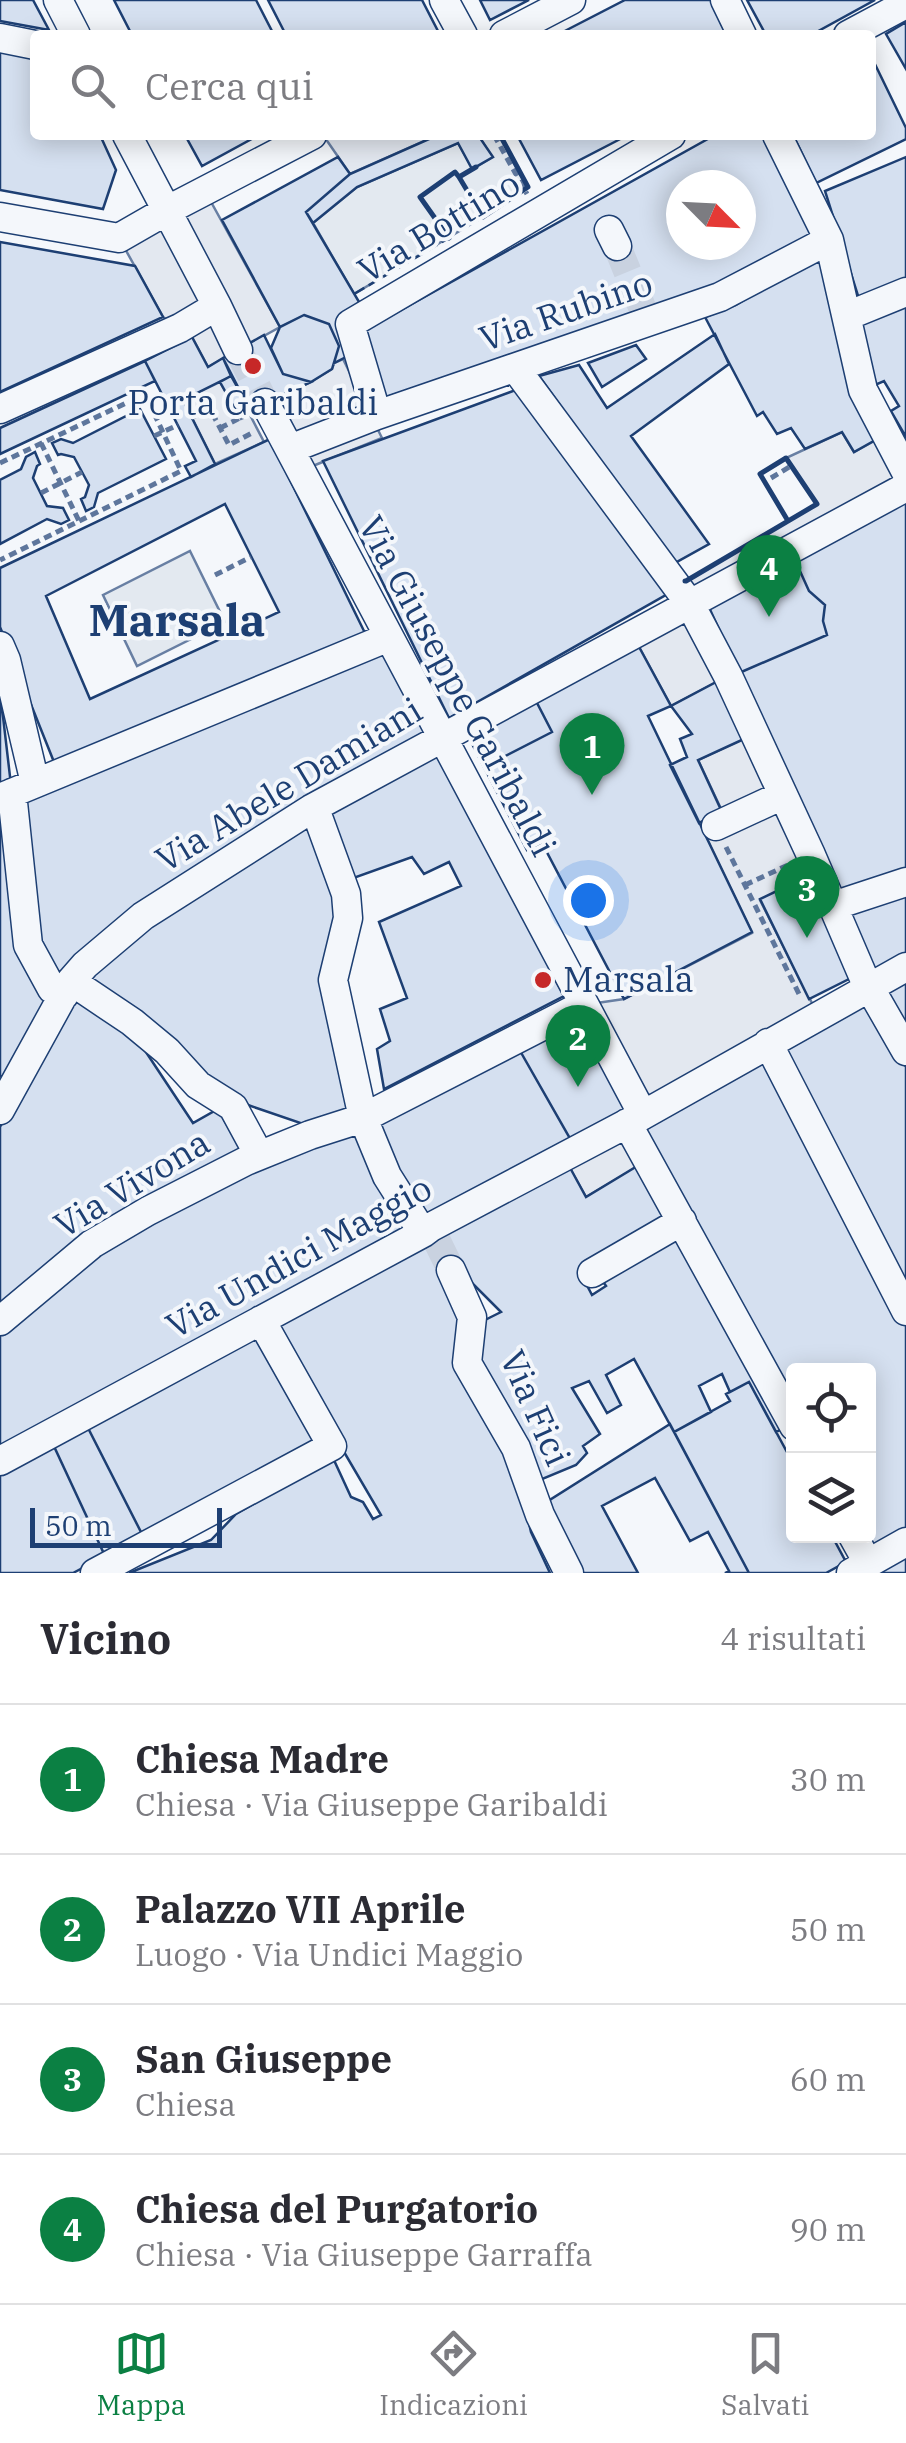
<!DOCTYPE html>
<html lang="it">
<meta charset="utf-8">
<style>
:root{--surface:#fff;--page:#f7f7f7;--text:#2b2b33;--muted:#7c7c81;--line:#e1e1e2;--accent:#0b8043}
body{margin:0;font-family:"IBM Plex Serif",serif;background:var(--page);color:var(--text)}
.controls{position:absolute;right:30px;bottom:30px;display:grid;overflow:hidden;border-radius:10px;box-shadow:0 5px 25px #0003}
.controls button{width:90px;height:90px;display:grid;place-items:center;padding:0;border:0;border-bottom:2px solid var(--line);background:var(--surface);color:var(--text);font:50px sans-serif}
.compass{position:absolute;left:666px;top:170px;width:90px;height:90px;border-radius:50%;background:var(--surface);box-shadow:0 5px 25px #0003;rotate:114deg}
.scale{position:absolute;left:30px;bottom:25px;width:192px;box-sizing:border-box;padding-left:10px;border:5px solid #1d3f73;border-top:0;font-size:28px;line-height:35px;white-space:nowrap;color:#1d3f73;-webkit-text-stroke:8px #f4f7fb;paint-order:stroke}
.you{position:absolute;left:588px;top:900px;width:35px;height:35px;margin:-25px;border:8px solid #fff;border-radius:50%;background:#1a73e8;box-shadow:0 0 0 15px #1a73e833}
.badge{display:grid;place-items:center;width:65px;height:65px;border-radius:50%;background:var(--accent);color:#fff;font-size:32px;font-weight:700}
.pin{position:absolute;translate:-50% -82px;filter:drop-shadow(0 2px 5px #0008)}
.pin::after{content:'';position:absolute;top:52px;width:35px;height:30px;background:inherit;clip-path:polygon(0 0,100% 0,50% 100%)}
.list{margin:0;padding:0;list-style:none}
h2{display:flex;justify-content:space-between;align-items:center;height:130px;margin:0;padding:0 40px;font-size:42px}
h2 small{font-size:32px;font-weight:400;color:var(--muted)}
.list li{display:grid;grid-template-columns:65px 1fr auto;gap:30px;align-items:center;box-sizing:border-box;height:150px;padding:0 40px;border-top:2px solid var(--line)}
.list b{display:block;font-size:38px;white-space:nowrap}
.list p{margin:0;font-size:32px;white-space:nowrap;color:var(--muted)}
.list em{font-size:32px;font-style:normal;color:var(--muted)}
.icon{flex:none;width:55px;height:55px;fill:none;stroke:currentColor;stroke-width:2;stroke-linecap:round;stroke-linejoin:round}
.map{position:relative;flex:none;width:906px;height:1573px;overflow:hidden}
.search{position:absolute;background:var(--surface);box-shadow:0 5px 25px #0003;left:30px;right:30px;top:30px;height:110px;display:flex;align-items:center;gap:25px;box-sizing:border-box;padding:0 35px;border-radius:10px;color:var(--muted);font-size:38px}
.sheet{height:730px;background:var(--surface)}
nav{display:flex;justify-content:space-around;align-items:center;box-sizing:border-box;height:140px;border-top:2px solid var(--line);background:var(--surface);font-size:28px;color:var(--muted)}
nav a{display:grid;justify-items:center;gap:5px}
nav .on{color:var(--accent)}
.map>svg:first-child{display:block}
</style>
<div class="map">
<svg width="906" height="1573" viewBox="0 0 906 1573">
<rect width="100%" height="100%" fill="#f4f7fb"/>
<!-- green -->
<path fill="#e3e9f0" stroke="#687fa3" stroke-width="2.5" d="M478 135H500L528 187 483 217 354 294 313 223 357 187 458 143 473 169 492 157Z
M190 551 225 622 137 666 103 595Z"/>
<!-- parking -->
<path fill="#e3e8f0" stroke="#687fa3" stroke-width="2.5" d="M323 135H438L350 174Z
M205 191 280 327 208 367 192 337 163 317 119 238Z
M343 359 382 438 288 476 265 403 311 382 332 369 334 363Z
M220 382 241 419 250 415 264 442 215 464 183 400Z
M842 432 854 452 885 435 906 472 694 588 686 581 817 504 786 458Z
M690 604 728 676 671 706 632 634Z
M755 733 819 871 760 900 823 1025 639 1126 583 1005 624 999 752 933 699 823 722 811 698 760Z
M627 1123 649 1160 586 1197 564 1158Z"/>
<!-- building -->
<path fill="#d5e0f0" stroke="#1d3f73" stroke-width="2.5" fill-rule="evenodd" d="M0 0H33L49 30 0 21Z
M114 0H256L274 35H132Z
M268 0H422L440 35H286Z
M480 0H529L490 20Z
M625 0H711L729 35H557Z
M747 0H875L811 35H766Z
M906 22V69L886 34Z
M0 49 35 55V135H100L116 170 103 209 0 190Z
M871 56 906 128V139L816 183 793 135H871Z
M185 135H259L202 166Z
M438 135H478L493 157 472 169 458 143 357 187 313 223 306 212 350 174Z
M517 135H628L541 180Z
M715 135H771L814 236 717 287 381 399 358 334ZM681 185H741V245H681Z
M338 157 350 174 306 212 362 307 350 355 334 363 339 346 329 324 304 315 280 327 222 220Z
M906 157V282L859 299 825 191Z
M0 242 135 266 163 317 0 392Z
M824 251 879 438 854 452 842 432 805 449 791 428 777 434 763 412 757 416 705 317 736 305Z
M906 302V437L891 411 899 406 884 381 868 388 855 323Z
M304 315 329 324 339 346 332 369 311 382 283 374 271 348 280 327Z
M715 334 729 364 631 436 709 544 673 564 539 376 579 365 607 408Z
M264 335 283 374 311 382 250 410 223 358Z
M192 337 208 367 223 358 231 376 183 400 215 464 191 477 185 466 196 461 145 361Z
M636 345 646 359 602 387 588 363Z
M145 361 155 381 0 454V428Z
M231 376 250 410 239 416 220 382Z
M521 388 671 592 449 718 323 461Z
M140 409 166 459 98 493 94 507 86 511 81 499 85 497 89 485 74 457 61 454 58 455 52 443 61 439 73 443Z
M270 439 365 633 54 762 0 627V568ZM225 504 279 612 90 699 46 596Z
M35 452 40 464 37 466 33 478 47 506 63 508 69 520 61 524 47 519 0 544V480L21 469 26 457Z
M906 501V877L837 899 739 673 827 635 823 621 825 605 809 591 795 560Z
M795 560 809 591 825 605 823 621 827 635 739 673 707 603Z
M638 645 671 706 648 716 752 932 624 999 542 843 527 850 484 767 552 732 535 699Z
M387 648 434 736 55 982 36 943 16 798Z
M720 680 744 739 698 760 722 812 699 823 670 765 687 757 680 739 692 734 671 706Z
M0 691 11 785 0 790Z
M535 699 552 732 484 767 467 734Z
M439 748 564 996 384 1089 377 1049 390 1041 380 1009 407 998 379 922 461 886 449 862 424 874 412 857 348 880 321 812Z
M0 805 52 1004 7 1083 0 1075Z
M311 816 343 921 355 1108 309 1126 248 1105 205 1081 86 979 143 924Z
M806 877 855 976 809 999 760 899Z
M906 887V953L869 973 841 909Z
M906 976V1032L882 990Z
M73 992 132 1031 193 1123 218 1109 244 1155 0 1312V1127Z
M868 1000 906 1067V1290L780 1049Z
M575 1017 628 1110 572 1142 519 1049Z
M519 1049 572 1142 423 1218 375 1123Z
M766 1056 906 1321V1533L876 1549 868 1536V1370H794V1402L639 1126Z
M359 1132 409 1230 0 1454V1333L102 1248 254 1165Z
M568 1164 586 1197 639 1165 669 1219 580 1272 592 1295 606 1286 599 1276 680 1230 786 1427 776 1432 749 1382 730 1392 722 1374 699 1386 711 1412 674 1432 634 1359 606 1375 621 1405 607 1413 589 1381 572 1388 600 1434 583 1446 587 1453 576 1465 540 1480 518 1434 499 1408 473 1360 479 1323 501 1312 468 1279 461 1265 445 1274 466 1320 458 1359 520 1483 531 1532 550 1573H129L211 1540 236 1514 333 1458 351 1497 363 1502 373 1519 381 1515 269 1324Z
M259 1329 321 1442 143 1536 86 1424Z
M749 1382 794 1465V1536H832L846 1562 826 1573H749L674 1432 730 1401 726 1394Z
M86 1424 143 1536 105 1556 52 1442Z
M670 1424 749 1573H725L729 1571 708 1532 690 1541 655 1478 602 1506 638 1573H583L545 1503Z
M52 1442 105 1556 73 1573H0V1471Z
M906 1558V1573H869L867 1571Z"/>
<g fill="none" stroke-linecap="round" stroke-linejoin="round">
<!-- minor-tunnel -->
<path stroke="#c9d2e0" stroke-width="28" stroke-dasharray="28 14" stroke-linecap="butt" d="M617 246 644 312
M238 350 265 403
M435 1237 451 1270"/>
<defs>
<path id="minor" d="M58 0 76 35
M444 0 463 35
M725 0 742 35
M504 35 571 0
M848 35 906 4
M0 38 35 45
M777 135 829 240 863 390 906 472
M0 217 119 238 166 211 312 135
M609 230 617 246
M217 306 238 350
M847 316 906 292
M516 369 690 604 728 676 811 855 863 976 906 1051
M265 403 643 1115
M0 409 180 328 217 306 127 135
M377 415 350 324 671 135
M290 449 377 415 720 297 829 240
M0 646 6 660 35 783
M12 793 28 945 52 989 64 995
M0 798 389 637
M311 809 318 817 346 894 348 918 333 980 363 1118 387 1176 423 1233
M716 826 783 795
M833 906 906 882
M71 981 132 1022 167 1051 198 1085 233 1107 259 1155
M768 1043 906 1311
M0 1110 71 981 85 965 143 916 311 809 906 487
M627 1123 794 1426
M451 1270 472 1317 467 1363 516 1448 540 1515 569 1573
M592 1273 682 1221
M0 1321 92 1244 148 1211 246 1161 310 1135 363 1118 583 1005
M0 1461 423 1233 431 1227 643 1115 906 967
M853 1536 868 1563
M95 1573 332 1446 261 1320
M851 1573 906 1542"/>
</defs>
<!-- minor casing -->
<use href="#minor" stroke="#1d3f73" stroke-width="31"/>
<!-- path -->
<path stroke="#5e769c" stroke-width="5" stroke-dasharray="8 5" stroke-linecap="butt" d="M494 135 527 194
M191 418 210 409 229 445 254 432
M220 428 244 416
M154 436 178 425
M41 443 79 521
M0 463 145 394 181 471 0 560
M771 478 791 466
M41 493 82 472
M215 575 251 557
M726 847 801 998
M745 885 788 865"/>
<!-- minor -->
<use href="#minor" stroke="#f4f7fb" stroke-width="28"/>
<!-- fence -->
<path stroke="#1d3f73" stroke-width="2.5" stroke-dasharray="12 5" stroke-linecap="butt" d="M354 294 449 238"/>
<!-- wall -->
<path stroke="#1d3f73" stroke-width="5" d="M459 177 483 217 528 187 500 135
M449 238 420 197 455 172 459 177 476 167
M685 581H686L817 504 786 458 760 474 788 521"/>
</g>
<!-- markers -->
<g fill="#c62828" stroke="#f4f7fb" stroke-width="4">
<circle cx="253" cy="366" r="10"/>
<circle cx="543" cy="980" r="10"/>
</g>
<g text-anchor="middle" stroke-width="8" stroke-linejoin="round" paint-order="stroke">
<!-- street labels -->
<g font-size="35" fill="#1d3f73" stroke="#f4f7fb">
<text transform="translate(439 227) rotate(-31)" y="12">Via Bottino</text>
<text transform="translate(566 311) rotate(-19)" y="12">Via Rubino</text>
<text transform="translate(457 686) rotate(62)" y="12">Via Giuseppe Garibaldi</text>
<text transform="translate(289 785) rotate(-31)" y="12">Via Abele Damiani</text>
<text transform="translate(132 1184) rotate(-31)" y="12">Via Vivona</text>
<text transform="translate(299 1257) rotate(-29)" y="12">Via Undici Maggio</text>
<text transform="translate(535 1408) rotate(66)" y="12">Via Fici</text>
</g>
<!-- poi labels -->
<g font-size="35" fill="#1d3f73" stroke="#f4f7fb">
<text x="253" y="415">Porta Garibaldi</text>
<text x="563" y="992" text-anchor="start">Marsala</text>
</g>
<!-- district labels -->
<g font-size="45" font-weight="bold" fill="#1d3f73" stroke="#f4f7fb">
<text x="177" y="636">Marsala</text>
</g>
</g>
</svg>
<div class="controls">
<button><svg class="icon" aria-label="locate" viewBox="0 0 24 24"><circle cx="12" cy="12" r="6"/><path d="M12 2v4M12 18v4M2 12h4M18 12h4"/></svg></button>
<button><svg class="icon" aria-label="layers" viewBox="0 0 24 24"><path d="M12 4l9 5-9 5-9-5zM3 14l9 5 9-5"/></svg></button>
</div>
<svg class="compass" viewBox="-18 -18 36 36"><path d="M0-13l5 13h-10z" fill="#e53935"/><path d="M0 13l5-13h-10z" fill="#7c7c81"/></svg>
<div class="scale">50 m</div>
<div class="you"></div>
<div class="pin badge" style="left:592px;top:795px">1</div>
<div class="pin badge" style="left:578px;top:1087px">2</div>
<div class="pin badge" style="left:807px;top:938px">3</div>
<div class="pin badge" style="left:769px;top:617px">4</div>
<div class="search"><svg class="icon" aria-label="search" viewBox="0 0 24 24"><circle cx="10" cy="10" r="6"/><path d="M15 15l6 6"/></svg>Cerca qui</div>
</div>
<section class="sheet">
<h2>Vicino<small>4 risultati</small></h2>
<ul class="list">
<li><span class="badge">1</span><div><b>Chiesa Madre</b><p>Chiesa · Via Giuseppe Garibaldi</p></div><em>30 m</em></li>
<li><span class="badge">2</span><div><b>Palazzo VII Aprile</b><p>Luogo · Via Undici Maggio</p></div><em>50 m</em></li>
<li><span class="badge">3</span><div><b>San Giuseppe</b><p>Chiesa</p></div><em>60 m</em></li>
<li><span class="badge">4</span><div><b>Chiesa del Purgatorio</b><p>Chiesa · Via Giuseppe Garraffa</p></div><em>90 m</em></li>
</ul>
</section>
<nav>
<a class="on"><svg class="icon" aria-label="map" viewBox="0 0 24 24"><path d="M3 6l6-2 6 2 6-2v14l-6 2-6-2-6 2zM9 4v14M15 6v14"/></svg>Mappa</a>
<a><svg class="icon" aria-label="directions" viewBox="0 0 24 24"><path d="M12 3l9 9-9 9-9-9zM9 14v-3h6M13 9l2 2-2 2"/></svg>Indicazioni</a>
<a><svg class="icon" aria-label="saved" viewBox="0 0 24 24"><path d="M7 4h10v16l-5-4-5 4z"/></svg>Salvati</a>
</nav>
